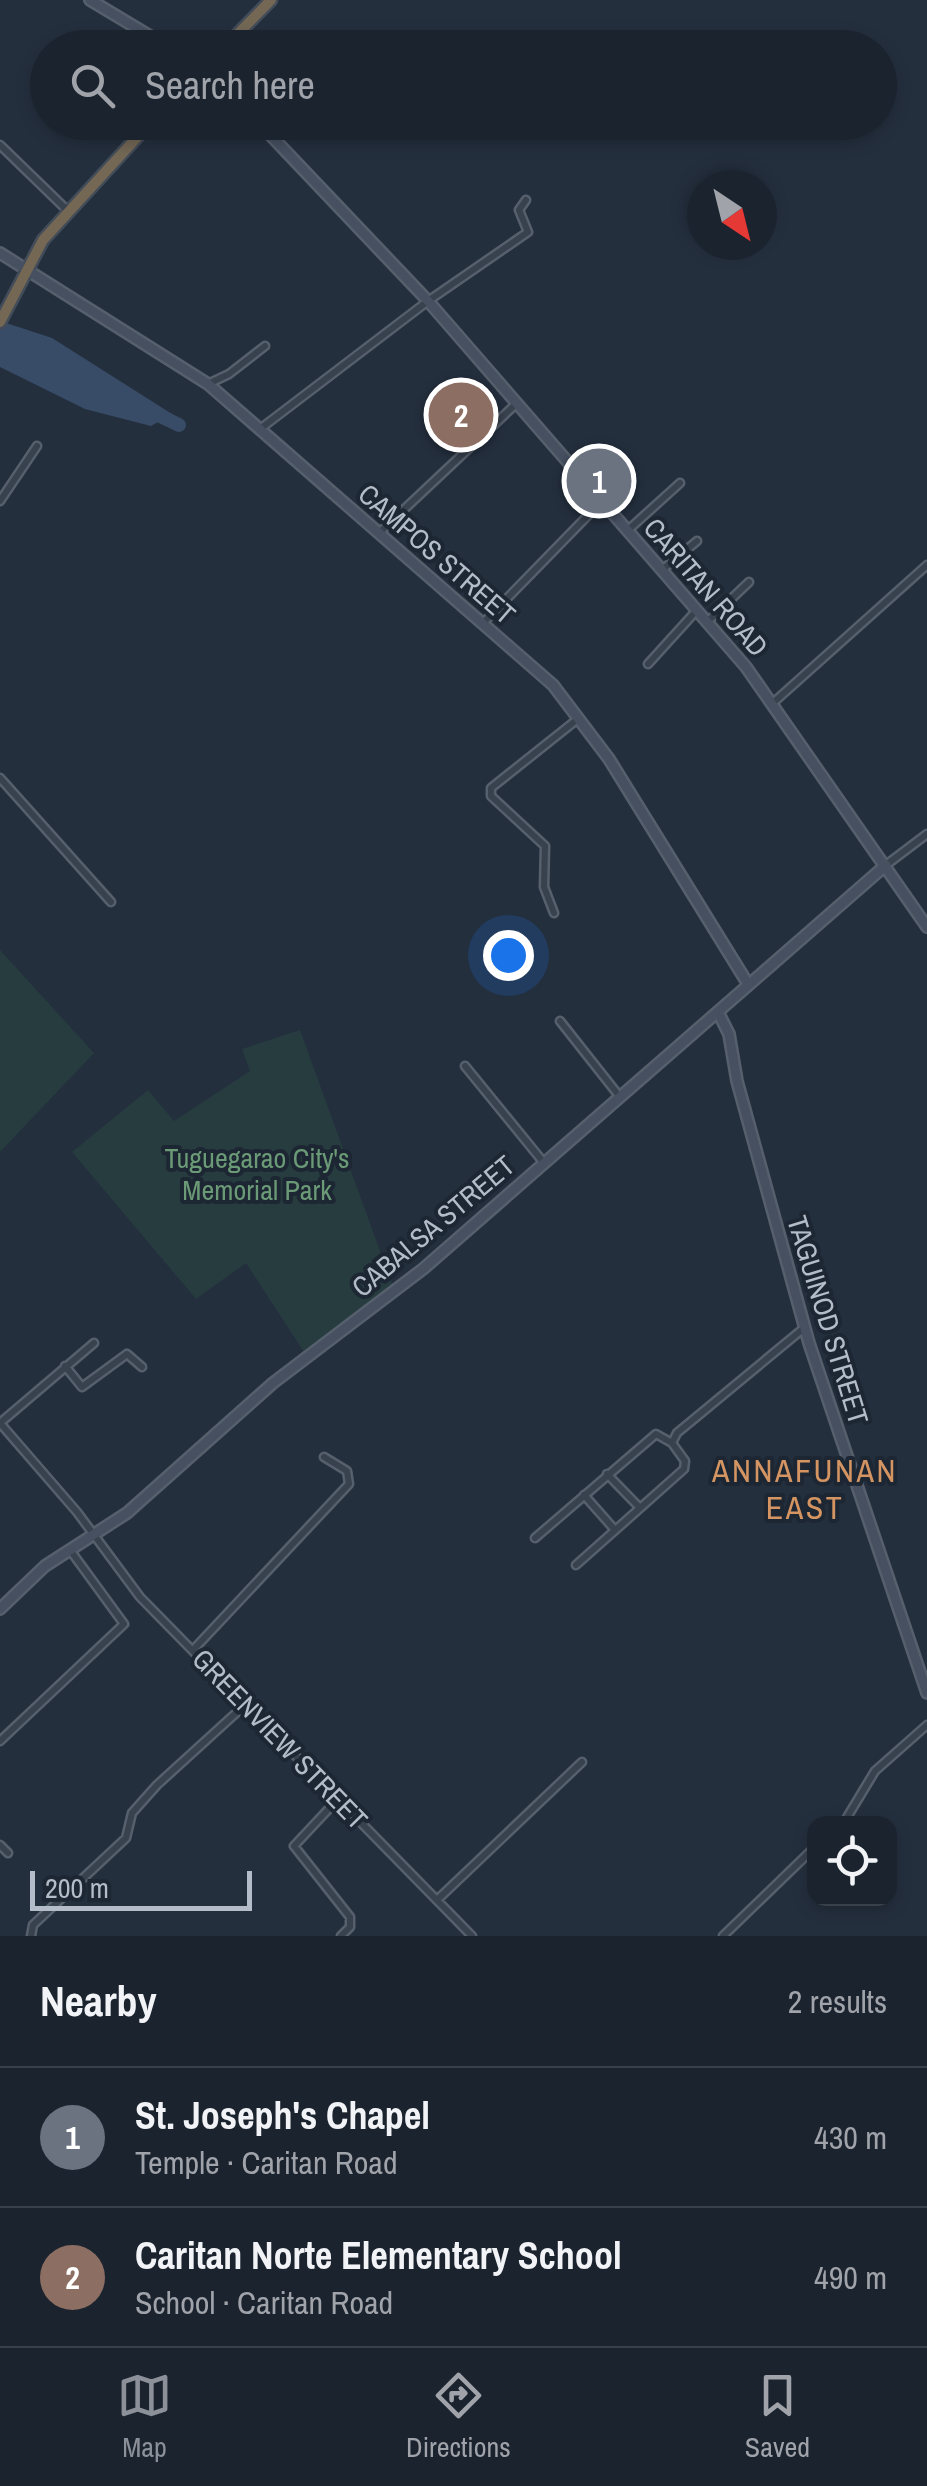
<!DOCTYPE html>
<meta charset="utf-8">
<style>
:root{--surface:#1b232e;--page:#282f3a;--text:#f1f3f6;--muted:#a0a4aa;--line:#39404a;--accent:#8c9099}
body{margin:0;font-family:"Archivo Narrow",sans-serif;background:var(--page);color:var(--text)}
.controls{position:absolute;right:30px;bottom:30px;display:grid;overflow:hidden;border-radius:20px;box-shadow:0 5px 15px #0003}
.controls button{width:90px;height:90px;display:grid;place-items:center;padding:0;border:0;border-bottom:2px solid var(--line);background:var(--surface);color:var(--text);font:50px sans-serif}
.compass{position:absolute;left:687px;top:170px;width:90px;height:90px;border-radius:50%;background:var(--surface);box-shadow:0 5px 15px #0003;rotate:145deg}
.scale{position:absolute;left:30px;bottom:25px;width:222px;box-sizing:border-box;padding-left:10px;border:5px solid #b4bcc9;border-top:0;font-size:28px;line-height:35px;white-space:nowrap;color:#b4bcc9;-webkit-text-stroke:8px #1d2633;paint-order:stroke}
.you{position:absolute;left:508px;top:955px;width:35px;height:35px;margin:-25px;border:8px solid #fff;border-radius:50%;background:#1a73e8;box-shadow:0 0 0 15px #1a73e833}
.badge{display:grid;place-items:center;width:65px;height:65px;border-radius:50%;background:var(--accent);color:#fff;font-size:32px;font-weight:700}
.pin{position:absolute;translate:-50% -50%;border:5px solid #fff;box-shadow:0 2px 10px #0006}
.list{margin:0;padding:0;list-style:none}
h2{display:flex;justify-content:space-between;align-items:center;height:130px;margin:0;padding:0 40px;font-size:42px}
h2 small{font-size:32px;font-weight:400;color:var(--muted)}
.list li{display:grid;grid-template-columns:65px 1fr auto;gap:30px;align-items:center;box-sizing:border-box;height:140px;padding:0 40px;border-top:2px solid var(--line)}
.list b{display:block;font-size:38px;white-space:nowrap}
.list p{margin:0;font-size:32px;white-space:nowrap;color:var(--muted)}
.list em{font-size:32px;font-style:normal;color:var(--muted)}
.icon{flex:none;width:55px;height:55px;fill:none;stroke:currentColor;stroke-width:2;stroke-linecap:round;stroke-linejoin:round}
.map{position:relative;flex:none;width:927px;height:1936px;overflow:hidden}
.search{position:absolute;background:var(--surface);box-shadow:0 5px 15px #0003;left:30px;right:30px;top:30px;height:110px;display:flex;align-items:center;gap:25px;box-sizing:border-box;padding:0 35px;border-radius:55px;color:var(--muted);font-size:38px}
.sheet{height:410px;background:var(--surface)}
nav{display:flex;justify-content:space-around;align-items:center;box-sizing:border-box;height:140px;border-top:2px solid var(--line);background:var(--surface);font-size:28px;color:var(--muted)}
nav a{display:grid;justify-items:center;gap:5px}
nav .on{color:var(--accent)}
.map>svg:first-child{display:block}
</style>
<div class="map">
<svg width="927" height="1936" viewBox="0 0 927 1936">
<rect width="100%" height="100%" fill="#242f3e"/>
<!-- green -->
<path fill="#263c3f" d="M0 950 94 1053 0 1152Z
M300 1030 393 1287 304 1352 246 1263 196 1299 72 1152 148 1090 174 1121 250 1071 242 1049Z"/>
<!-- water -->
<path fill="#394c67" d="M0 321 52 338 172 414 151 426 85 409 0 367Z"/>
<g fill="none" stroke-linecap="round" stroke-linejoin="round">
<!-- river -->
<path stroke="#394c67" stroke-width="14" d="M148 410 179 425"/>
<defs>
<path id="street" d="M0 145 68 211
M208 384 229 374 265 346
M260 429 428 301 528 232 519 210 526 200
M0 501 37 446
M627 531 680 483
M379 533 517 403
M662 570 697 541
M707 622 749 582
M483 623 602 501
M648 664 697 610
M774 702 927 565
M0 778 111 902
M886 865 927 834
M554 913 544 887 545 846 491 796V788L579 718
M560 1021 620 1097
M465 1066 544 1163
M65 1366 82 1387 127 1354 142 1367
M0 1423 77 1512 140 1597 472 1936
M0 1423 94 1343
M607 1474 640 1508
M584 1495 615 1530
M535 1538 656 1434 672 1443
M576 1565 684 1469 685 1461 672 1443 677 1433 804 1328
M194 1649 349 1484 347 1471 324 1457
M0 1741 124 1624 70 1550
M338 1799 294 1846 350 1917V1927L341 1936
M843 1824 875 1771 927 1725
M0 1845 8 1853
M437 1900 582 1762
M31 1936 33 1925 126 1838 132 1813 157 1785 247 1703
M723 1936 814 1848"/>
<path id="secondary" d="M90 0 170 48
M258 122 428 301 746 667 927 927
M0 253 208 384 553 685 609 759 748 984
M719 1014 729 1034 737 1081 809 1343 927 1693
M0 1609 45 1566 127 1513 273 1383 423 1269 886 865"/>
<path id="highway" d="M224 48 271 0
M0 322 43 240 151 122"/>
</defs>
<!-- street casing -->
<use href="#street" stroke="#565f6c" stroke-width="11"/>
<!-- secondary casing -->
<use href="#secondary" stroke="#565f6c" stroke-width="14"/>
<!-- highway casing -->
<use href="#highway" stroke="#434c59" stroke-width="15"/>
<!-- street -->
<use href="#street" stroke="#38414e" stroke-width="6"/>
<!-- secondary -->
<use href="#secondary" stroke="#465061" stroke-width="9"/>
<!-- highway -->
<use href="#highway" stroke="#746855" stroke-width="10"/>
</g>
<g text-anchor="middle" stroke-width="8" stroke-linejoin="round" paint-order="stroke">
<!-- street labels -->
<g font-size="28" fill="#b4bcc9" stroke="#1d2633">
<text transform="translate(437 554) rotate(41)" y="10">CAMPOS STREET</text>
<text transform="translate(706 587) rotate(49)" y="10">CARITAN ROAD</text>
<text transform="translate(433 1226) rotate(-40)" y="10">CABALSA STREET</text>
<text transform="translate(828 1320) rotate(73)" y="10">TAGUINOD STREET</text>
<text transform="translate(280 1739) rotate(46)" y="10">GREENVIEW STREET</text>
</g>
<!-- park labels -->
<g font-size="28" fill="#6b9a76" stroke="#1d2633">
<text x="257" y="1168">Tuguegarao City's<tspan x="257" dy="32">Memorial Park</tspan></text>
</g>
<!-- quarter labels -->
<g font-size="32" letter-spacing="2.5" fill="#d59563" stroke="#1d2633">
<text x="805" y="1482">ANNAFUNAN<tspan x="805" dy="37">EAST</tspan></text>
</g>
</g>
</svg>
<div class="controls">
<button><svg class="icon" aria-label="locate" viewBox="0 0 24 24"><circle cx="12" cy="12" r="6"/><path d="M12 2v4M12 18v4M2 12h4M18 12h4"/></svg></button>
</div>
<svg class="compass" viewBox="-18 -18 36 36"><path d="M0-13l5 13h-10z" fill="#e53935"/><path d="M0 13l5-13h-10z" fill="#a0a4aa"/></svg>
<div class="scale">200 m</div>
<div class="you"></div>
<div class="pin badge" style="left:599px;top:481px;background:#6b7280">1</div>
<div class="pin badge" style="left:461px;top:415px;background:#8d6e63">2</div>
<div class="search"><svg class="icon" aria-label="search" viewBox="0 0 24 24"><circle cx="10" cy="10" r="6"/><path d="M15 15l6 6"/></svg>Search here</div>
</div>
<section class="sheet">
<h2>Nearby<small>2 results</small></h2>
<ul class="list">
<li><span class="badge" style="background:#6b7280">1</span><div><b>St. Joseph's Chapel</b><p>Temple · Caritan Road</p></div><em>430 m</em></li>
<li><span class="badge" style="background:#8d6e63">2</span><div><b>Caritan Norte Elementary School</b><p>School · Caritan Road</p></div><em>490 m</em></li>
</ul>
</section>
<nav>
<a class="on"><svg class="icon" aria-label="map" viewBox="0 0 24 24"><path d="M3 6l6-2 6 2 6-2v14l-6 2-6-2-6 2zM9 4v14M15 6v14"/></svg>Map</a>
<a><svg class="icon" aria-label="directions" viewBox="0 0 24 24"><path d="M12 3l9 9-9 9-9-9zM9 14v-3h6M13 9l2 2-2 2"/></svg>Directions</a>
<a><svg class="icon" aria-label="saved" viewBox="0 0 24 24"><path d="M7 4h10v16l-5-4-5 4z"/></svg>Saved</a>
</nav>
